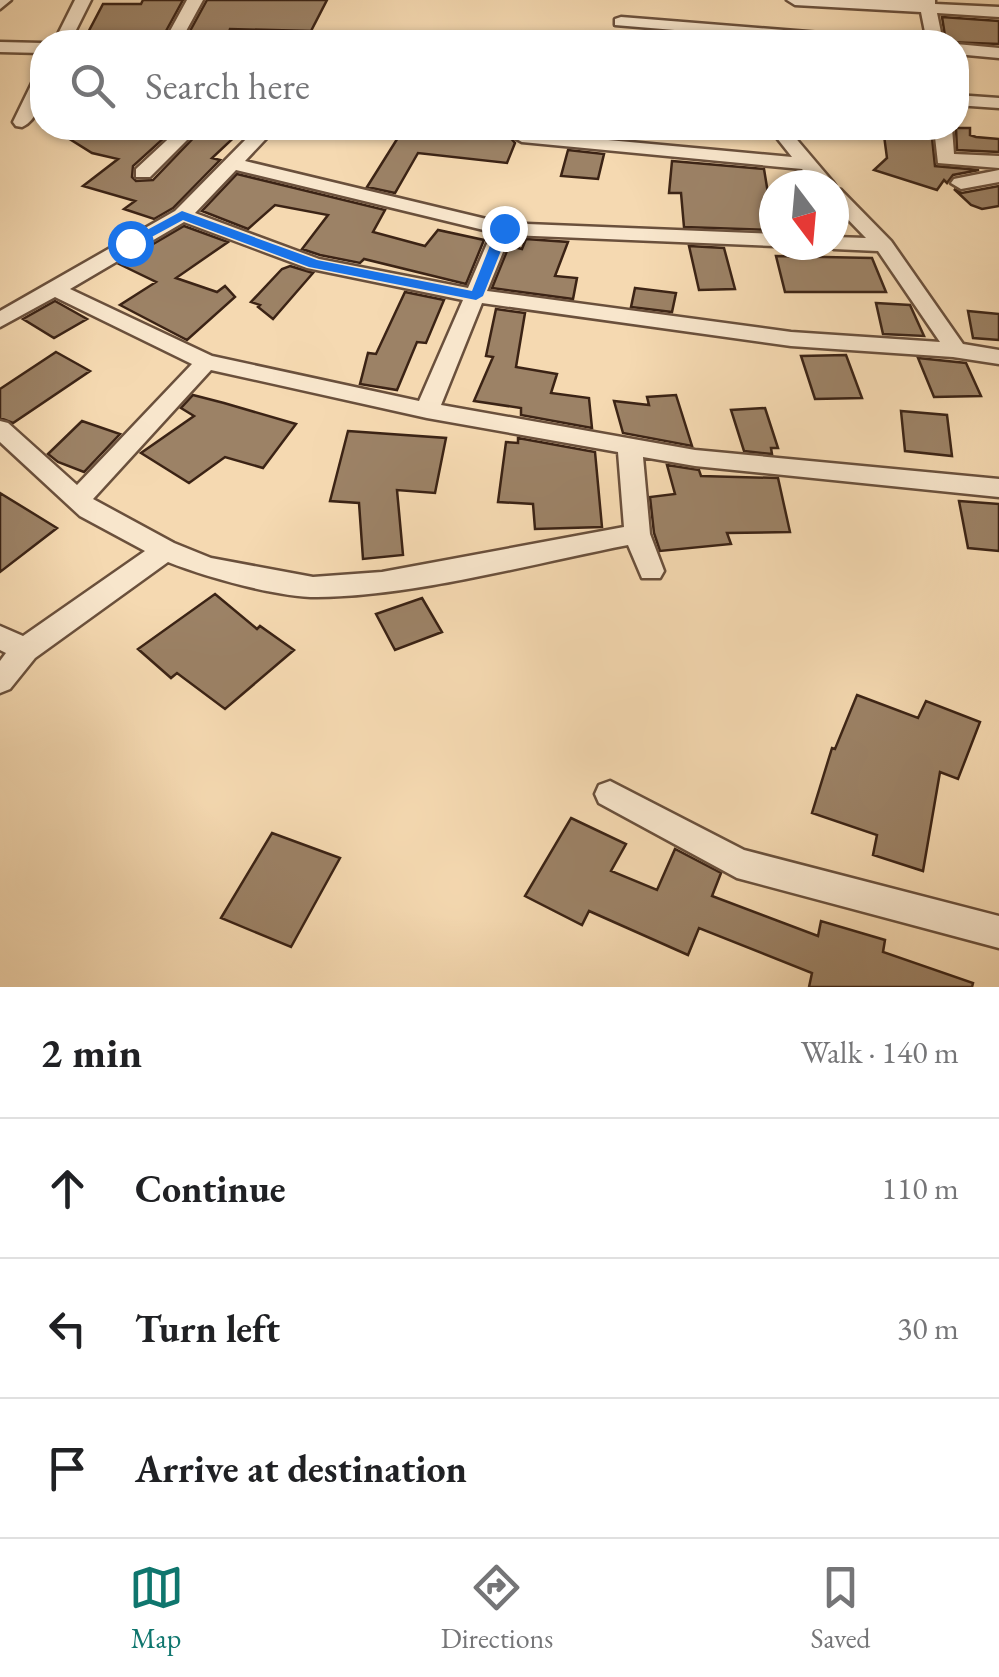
<!DOCTYPE html>
<meta charset="utf-8">
<style>
:root{--surface:#fff;--page:#f2f2f2;--text:#202124;--muted:#757577;--line:#e0e0e0;--accent:#0f766e}
body{margin:0;font-family:"EB Garamond",serif;background:var(--page);color:var(--text)}
.compass{position:absolute;left:759px;top:170px;width:90px;height:90px;border-radius:50%;background:var(--surface);box-shadow:0 2px 8px #0004;rotate:164deg}
.stop{position:absolute;width:30px;height:30px;margin:-22px;border:8px solid #1a73e8;border-radius:50%;background:#fff}
.stop.end{background:#1a73e8;border-color:#fff;box-shadow:0 2px 10px #0008}
.list{margin:0;padding:0;list-style:none}
h2{display:flex;justify-content:space-between;align-items:center;height:130px;margin:0;padding:0 40px;font-size:42px}
h2 small{font-size:32px;font-weight:400;color:var(--muted)}
.list li{display:grid;grid-template-columns:65px 1fr auto;gap:30px;align-items:center;box-sizing:border-box;height:140px;padding:0 40px;border-top:2px solid var(--line)}
.list b{display:block;font-size:38px;white-space:nowrap}
.list em{font-size:32px;font-style:normal;color:var(--muted)}
.icon{flex:none;width:55px;height:55px;fill:none;stroke:currentColor;stroke-width:2;stroke-linecap:round;stroke-linejoin:round}
.map{position:relative;flex:none;width:999px;height:987px;overflow:hidden}
.search{position:absolute;background:var(--surface);box-shadow:0 2px 8px #0004;left:30px;right:30px;top:30px;height:110px;display:flex;align-items:center;gap:25px;box-sizing:border-box;padding:0 35px;border-radius:40px;color:var(--muted);font-size:38px}
.sheet{height:550px;background:var(--surface)}
nav{display:flex;justify-content:space-around;align-items:center;box-sizing:border-box;height:140px;border-top:2px solid var(--line);background:var(--surface);font-size:28px;color:var(--muted)}
nav a{display:grid;justify-items:center;gap:5px}
nav .on{color:var(--accent)}
.map>svg:first-child{display:block}
</style>
<div class="map">
<svg width="999" height="987" viewBox="0 0 999 987">
<rect width="100%" height="100%" fill="#f5d9b1"/>
<filter id="stains"><feTurbulence type="fractalNoise" baseFrequency=".002" numOctaves="4"/><feColorMatrix values="0 0 0 0 .2 0 0 0 0 .09 0 0 0 0 .02 0 0 0 .5 -.17"/></filter>
<radialGradient id="worn" r=".72"><stop offset=".6" stop-color="#630" stop-opacity="0"/><stop offset="1" stop-color="#630" stop-opacity=".3"/></radialGradient>
<!-- building -->
<path fill="#9c8266" stroke="#3b2315" stroke-width="2.5" d="M143 0H183L160 42H83L103 4H141Z
M207 0H327L311 31 230 29 226 42H184Z
M942 17 999 21V44L946 42Z
M52 128H175L133 166 132 177 136 181 153 180 203 128H244L212 158 220 160 173 208 154 219 124 209 135 201 83 186 118 159 92 153Z
M404 128H521L509 136 515 143 507 163 418 153 395 193 367 187Z
M883 128H931L935 166 979 170 953 175 947 183 944 180 937 190 874 170 887 158Z
M956 128H970V135L976 137 999 139V152L957 150Z
M568 150 604 154 598 179 561 176Z
M672 161 764 169 774 230 684 227 681 193H669Z
M237 174 385 210 373 232 425 246 438 230 484 240 466 284 364 259 360 263 320 255 302 249 328 215 275 205 248 229 202 211Z
M999 186V206L982 209 971 205 954 189 962 193Z
M184 226 228 242 176 278 217 292 225 286 235 297 187 340 120 305 156 282 119 264Z
M526 239 568 242 555 276 577 278 573 299 492 288 509 246 522 249Z
M689 246 724 248 735 289 699 290Z
M776 256 872 258 886 292H785Z
M290 266 313 273 273 319 258 307 260 305 251 302 282 269Z
M635 288 676 293 672 312 631 307Z
M405 292 444 300 426 343 417 342 397 390 360 384 368 353 376 354Z
M55 301 87 319 54 338 23 319Z
M876 303 910 305 924 336 883 334Z
M496 309 525 313 516 367 557 374 551 393 589 398 592 428 521 415V408L474 401 493 357 486 356Z
M968 311 999 314V340L973 338Z
M56 352 90 371 13 423 0 418V389Z
M846 355 862 398 815 399 801 356Z
M918 358 966 363 981 396 934 397Z
M193 395 224 403 296 424 263 468 225 457 189 483 141 453 194 416 181 408Z
M676 395 692 446 623 433 614 401 649 405 647 397Z
M765 408 778 448H771L772 454 744 451 731 410Z
M901 411 947 415 952 456 905 451Z
M82 421 120 434 84 472 58 462 48 454Z
M348 431 446 438 435 493 397 490 403 555 363 559 359 503 330 501Z
M518 438 595 452 602 527 535 529 533 504 498 502 506 442 518 443Z
M667 465 699 470 701 476 778 478 790 532 727 533 731 544 660 551 654 533 650 497 675 494Z
M0 493 57 528 0 572Z
M959 501 999 504V551L968 548Z
M215 594 257 629 260 626 294 650 225 709 177 673 171 678 138 649Z
M422 598 442 632 395 650 376 614Z
M857 695 918 718 926 701 980 722 958 779 940 772 923 871 873 855 877 835 812 813 832 748 835 749Z
M571 818 626 844 611 871 657 890 675 849 721 873 712 896 818 936 821 921 885 940 883 952 973 983 972 987H809L812 973 699 928 688 955 589 911 582 925 525 896Z
M272 833 340 858 291 947 221 918Z"/>
<g fill="none" stroke-linecap="round" stroke-linejoin="round">
<defs>
<path id="street" d="M0 0H11L0 9Z
M75 0H91L70 42H54Z
M187 0H203L180 42H164Z
M787 0H935V4L999 7V17L937 13 943 42H927L921 12 795 5Z
M621 17 871 37 879 42H816L615 25V19Z
M0 42 42 43V53L0 52Z
M956 44 999 48V58L956 54Z
M42 76C43 94 40 119 22 127L16 126 13 122 33 81Z
M956 95 999 98V108L956 105Z
M180 128H199L150 177H136V169Z
M257 128H276L245 161 503 223 774 234V245H778L774 246 510 235 487 291 791 332 940 342 878 251 834 249 825 245H834V237L866 238 834 205V188L841 190 891 241 963 344 999 350V364L953 357 791 346 482 303 441 405 695 450 999 479V497L695 466 643 457 650 534 664 571 660 578H642L628 545C530 564 416 596 317 597 276 597 206 577 168 562L35 658 10 689 0 693V661L6 653 0 650V626L23 636 145 551 80 516 0 442V421L8 423 77 485 192 364 55 297 0 327V311L175 211ZM236 170 492 232 468 288 319 259 195 213ZM184 222 307 268 463 300 419 401 212 356 70 289ZM211 370 427 418 618 452 624 527 382 572 313 577 211 558 174 543 93 499Z
M769 128H787L832 181 835 185 834 186 815 185 802 169 522 142 513 137 522 132 792 157Z
M934 128H952L954 154 999 156V168L938 163Z
M999 170V182L961 189 951 183 954 179Z
M610 781 744 850 999 916V948L737 878 599 803 595 794 599 785Z"/>
</defs>
<!-- street casing -->
<use href="#street" stroke="#6a503c" stroke-width="5"/>
<!-- street -->
<use href="#street" fill="#f8e6cc" fill-rule="evenodd"/>
</g>
<!-- route -->
<path fill="#1a73e8" d="M182 211 317 260 472 291 497 228 504 225 510 228 483 296 476 300 309 267 183 220 135 246 123 243Z"/>
<rect width="100%" height="100%" filter="url(#stains)"/>
<rect width="100%" height="100%" fill="url(#worn)"/>
</svg>
<svg class="compass" viewBox="-18 -18 36 36"><path d="M0-13l5 13h-10z" fill="#e53935"/><path d="M0 13l5-13h-10z" fill="#757577"/></svg>
<div class="stop" style="left:130px;top:243px"></div>
<div class="stop end" style="left:504px;top:228px"></div>
<div class="search"><svg class="icon" aria-label="search" viewBox="0 0 24 24"><circle cx="10" cy="10" r="6"/><path d="M15 15l6 6"/></svg>Search here</div>
</div>
<section class="sheet">
<h2>2 min<small>Walk · 140 m</small></h2>
<ul class="list">
<li><svg class="icon" aria-label="ahead" viewBox="0 0 24 24"><path d="M12 20V5M6 11l6-6 6 6"/></svg><div><b>Continue</b></div><em>110 m</em></li>
<li><svg class="icon" aria-label="left" viewBox="0 0 24 24"><path d="M17 20v-9H6M10 6l-5 5 5 5"/></svg><div><b>Turn left</b></div><em>30 m</em></li>
<li><svg class="icon" aria-label="arrive" viewBox="0 0 24 24"><path d="M6 21V4h12l-3 4 3 4H6"/></svg><div><b>Arrive at destination</b></div></li>
</ul>
</section>
<nav>
<a class="on"><svg class="icon" aria-label="map" viewBox="0 0 24 24"><path d="M3 6l6-2 6 2 6-2v14l-6 2-6-2-6 2zM9 4v14M15 6v14"/></svg>Map</a>
<a><svg class="icon" aria-label="directions" viewBox="0 0 24 24"><path d="M12 3l9 9-9 9-9-9zM9 14v-3h6M13 9l2 2-2 2"/></svg>Directions</a>
<a><svg class="icon" aria-label="saved" viewBox="0 0 24 24"><path d="M7 4h10v16l-5-4-5 4z"/></svg>Saved</a>
</nav>
